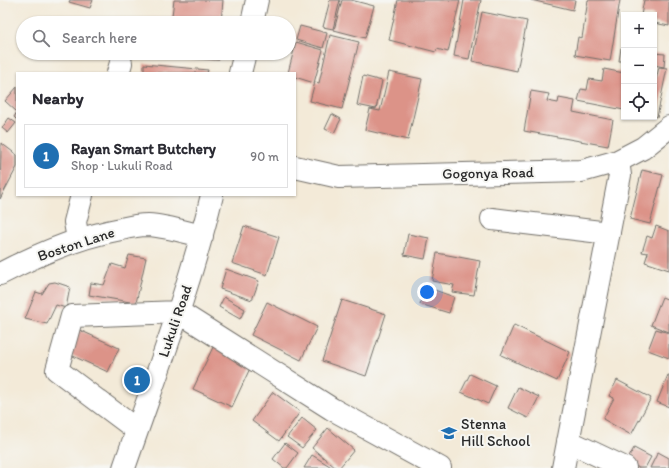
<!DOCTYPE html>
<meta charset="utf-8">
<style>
:root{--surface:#fff;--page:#f7f7f7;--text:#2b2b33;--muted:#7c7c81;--line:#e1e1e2;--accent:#1f6fb2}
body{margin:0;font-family:Itim,sans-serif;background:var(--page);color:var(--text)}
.controls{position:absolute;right:12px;top:12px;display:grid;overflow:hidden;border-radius:0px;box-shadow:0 1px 3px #0004}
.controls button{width:36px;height:36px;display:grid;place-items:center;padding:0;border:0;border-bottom:1px solid var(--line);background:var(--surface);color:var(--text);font:20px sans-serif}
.you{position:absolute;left:427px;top:292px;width:14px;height:14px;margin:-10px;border:3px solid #fff;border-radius:50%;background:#1a73e8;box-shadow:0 0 0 6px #1a73e833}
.badge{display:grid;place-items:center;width:26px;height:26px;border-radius:50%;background:var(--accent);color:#fff;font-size:13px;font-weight:700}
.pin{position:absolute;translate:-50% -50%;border:2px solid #fff;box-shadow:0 1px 4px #0006}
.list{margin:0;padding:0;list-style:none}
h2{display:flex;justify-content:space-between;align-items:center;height:52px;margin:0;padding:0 16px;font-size:17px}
h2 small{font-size:13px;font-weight:400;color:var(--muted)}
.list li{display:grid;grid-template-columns:26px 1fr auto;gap:12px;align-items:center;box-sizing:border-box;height:64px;margin:0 8px 8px;padding:0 8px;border:1px solid var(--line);border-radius:0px}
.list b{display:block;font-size:15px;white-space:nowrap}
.list p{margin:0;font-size:13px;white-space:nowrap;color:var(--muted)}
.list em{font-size:13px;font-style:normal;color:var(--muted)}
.icon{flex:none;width:22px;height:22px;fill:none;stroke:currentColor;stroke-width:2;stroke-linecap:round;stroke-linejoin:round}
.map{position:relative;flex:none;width:669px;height:468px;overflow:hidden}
.search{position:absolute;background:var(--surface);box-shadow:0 1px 3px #0004;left:16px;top:16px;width:280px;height:44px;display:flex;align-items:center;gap:10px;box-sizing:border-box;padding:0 14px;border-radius:22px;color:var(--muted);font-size:15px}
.panel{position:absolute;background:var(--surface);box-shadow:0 1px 3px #0004;left:16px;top:72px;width:280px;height:124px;border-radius:0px}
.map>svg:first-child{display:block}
</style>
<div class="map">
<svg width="669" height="468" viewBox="0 0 669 468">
<rect width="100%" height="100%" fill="#f6f6f2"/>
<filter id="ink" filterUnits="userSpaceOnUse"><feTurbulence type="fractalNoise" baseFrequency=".025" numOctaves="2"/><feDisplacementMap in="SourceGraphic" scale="8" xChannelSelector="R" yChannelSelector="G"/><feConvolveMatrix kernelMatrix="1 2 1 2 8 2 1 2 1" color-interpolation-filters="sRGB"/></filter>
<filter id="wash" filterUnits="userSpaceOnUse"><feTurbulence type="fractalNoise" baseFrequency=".012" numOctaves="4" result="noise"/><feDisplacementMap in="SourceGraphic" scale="16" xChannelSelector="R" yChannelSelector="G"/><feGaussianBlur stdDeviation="0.9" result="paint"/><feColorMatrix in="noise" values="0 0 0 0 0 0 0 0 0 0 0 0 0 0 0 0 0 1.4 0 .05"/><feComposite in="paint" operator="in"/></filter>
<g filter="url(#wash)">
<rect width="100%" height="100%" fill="#f3ead8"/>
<g id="blocks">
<!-- building -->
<path fill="#dc9388" d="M70 0H93L90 8 69 2Z
M174 0H223L221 23H171Z
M330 0H340L333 29 323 27Z
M342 0H351L374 6 365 38 334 30Z
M398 0H460L448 52 437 49 436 52 389 40Z
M464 0H481L469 59 454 56Z
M531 0H575L573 10Z
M588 0H620L610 61 575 55 578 37 582 38Z
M644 0H669V26L654 23V15H641Z
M482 12 527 21 517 71 472 61Z
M300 26 327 33 323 48 296 40Z
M330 35 359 42 342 109 310 101 315 82 319 83Z
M296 42 323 50 314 83 295 77V73H288Z
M621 48H624V61H619Z
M166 53H219V60L166 57Z
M654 53 665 54 664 67 654 65Z
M144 64 208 70 207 73H144Z
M659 67 667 68 657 117 654 116V80H656Z
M604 69 624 73V110L578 101 581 89 587 90 589 79 602 81Z
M389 72 422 79 408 140 365 130 370 109 380 111Z
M363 76 382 81 376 109 357 105Z
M17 87V120L14 117 17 112 5 101Z
M531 91 549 94 547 101 558 103 559 98 575 101 573 112 613 120 608 146 524 131Z
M332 114 341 119 334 133 325 129Z
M9 118 16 123 8 133 2 128Z
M1 143 17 155V167L0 199Z
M642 170 663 175 650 224 630 219Z
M244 226 279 237 267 275 232 263Z
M656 226 669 231V270L645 262 648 253 642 252 647 236 652 238Z
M408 234 429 238 425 259 404 255Z
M437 253 480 261 474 295 452 292 454 285 432 281Z
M129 255 146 258 136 303 89 295 91 283 104 285 112 264 125 268Z
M226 269 259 281 252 300 220 289Z
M55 282 70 287 66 308 56 305 47 324 25 319 36 292 42 294 49 283Z
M426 287 454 297 449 313 420 304Z
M224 297 245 309 240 319 219 307Z
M662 297 669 300V332L651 325Z
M342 300 386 314 366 376 322 361Z
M267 302 317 327 301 360 251 335Z
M514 325 570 352 557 381 501 355Z
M73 327 119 348 108 372 62 351Z
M656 329 669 333V358L648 350Z
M214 345 252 364 232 407 193 389Z
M470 374 496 386 488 404 461 392Z
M668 375H669V407L657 402Z
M617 380 651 398 631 435 603 419 614 398 609 396Z
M518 387 539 397 528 418 508 408Z
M273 392 300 412 279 441 252 421Z
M302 418 317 430 302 448 287 437Z
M328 428 354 450 339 468H336L312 448Z
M285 443 298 453 287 468H284L273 459Z
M634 448 651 457 645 468H639L627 461Z
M658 452 669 458V468H650Z
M312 455 333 468H304Z"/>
</g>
</g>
<g filter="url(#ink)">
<use href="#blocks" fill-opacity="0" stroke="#716e68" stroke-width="1"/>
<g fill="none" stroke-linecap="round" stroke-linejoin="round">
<defs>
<path id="minor" d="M252 23 257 0
M118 73 121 63
M240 73 245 53
M295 167 339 177 582 171 618 161 643 148 669 127
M492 219 609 233
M78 240 75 222 82 195
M0 274C38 254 78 237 121 229 129 227 139 225 148 225 166 226 185 232 202 236
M137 430 57 370 72 316 179 312 332 409 440 468
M568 441 625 468
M124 468C155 378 190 288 212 195
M563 468 620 175 618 161"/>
</defs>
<!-- minor casing -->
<use href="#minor" stroke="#716e68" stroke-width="24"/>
<!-- minor -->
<use href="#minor" stroke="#fff" stroke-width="22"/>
</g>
</g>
<!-- icons -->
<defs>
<symbol id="school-bare" viewBox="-9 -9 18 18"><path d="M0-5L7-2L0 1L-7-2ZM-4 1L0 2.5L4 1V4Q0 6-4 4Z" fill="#1f6fb2" stroke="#f6f6f2" stroke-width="2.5" paint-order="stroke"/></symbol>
</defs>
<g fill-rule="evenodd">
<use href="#school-bare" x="438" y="422" width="22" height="22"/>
</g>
<g text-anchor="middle" stroke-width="4" stroke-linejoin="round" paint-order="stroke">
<!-- street labels -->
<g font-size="15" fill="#2b2b2b" stroke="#f6f6f2">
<text transform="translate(488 173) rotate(-1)" y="5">Gogonya Road</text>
<text transform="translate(76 244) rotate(-18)" y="5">Boston Lane</text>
<text transform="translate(175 321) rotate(-71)" y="5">Lukuli Road</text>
</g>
<!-- poi labels -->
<g font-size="15" fill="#2b2b2b" stroke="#f6f6f2" text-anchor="start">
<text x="461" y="429">Stenna<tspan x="461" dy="17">Hill School</tspan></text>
</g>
</g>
</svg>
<div class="controls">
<button>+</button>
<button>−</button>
<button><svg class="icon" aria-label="locate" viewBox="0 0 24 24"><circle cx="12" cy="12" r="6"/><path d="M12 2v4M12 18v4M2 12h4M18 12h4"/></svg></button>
</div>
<div class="you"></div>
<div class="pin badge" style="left:137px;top:380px">1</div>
<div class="search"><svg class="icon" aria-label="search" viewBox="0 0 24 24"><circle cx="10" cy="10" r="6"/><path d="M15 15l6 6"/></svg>Search here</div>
<section class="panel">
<h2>Nearby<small></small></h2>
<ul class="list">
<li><span class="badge">1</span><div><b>Rayan Smart Butchery</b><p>Shop · Lukuli Road</p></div><em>90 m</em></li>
</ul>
</section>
</div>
